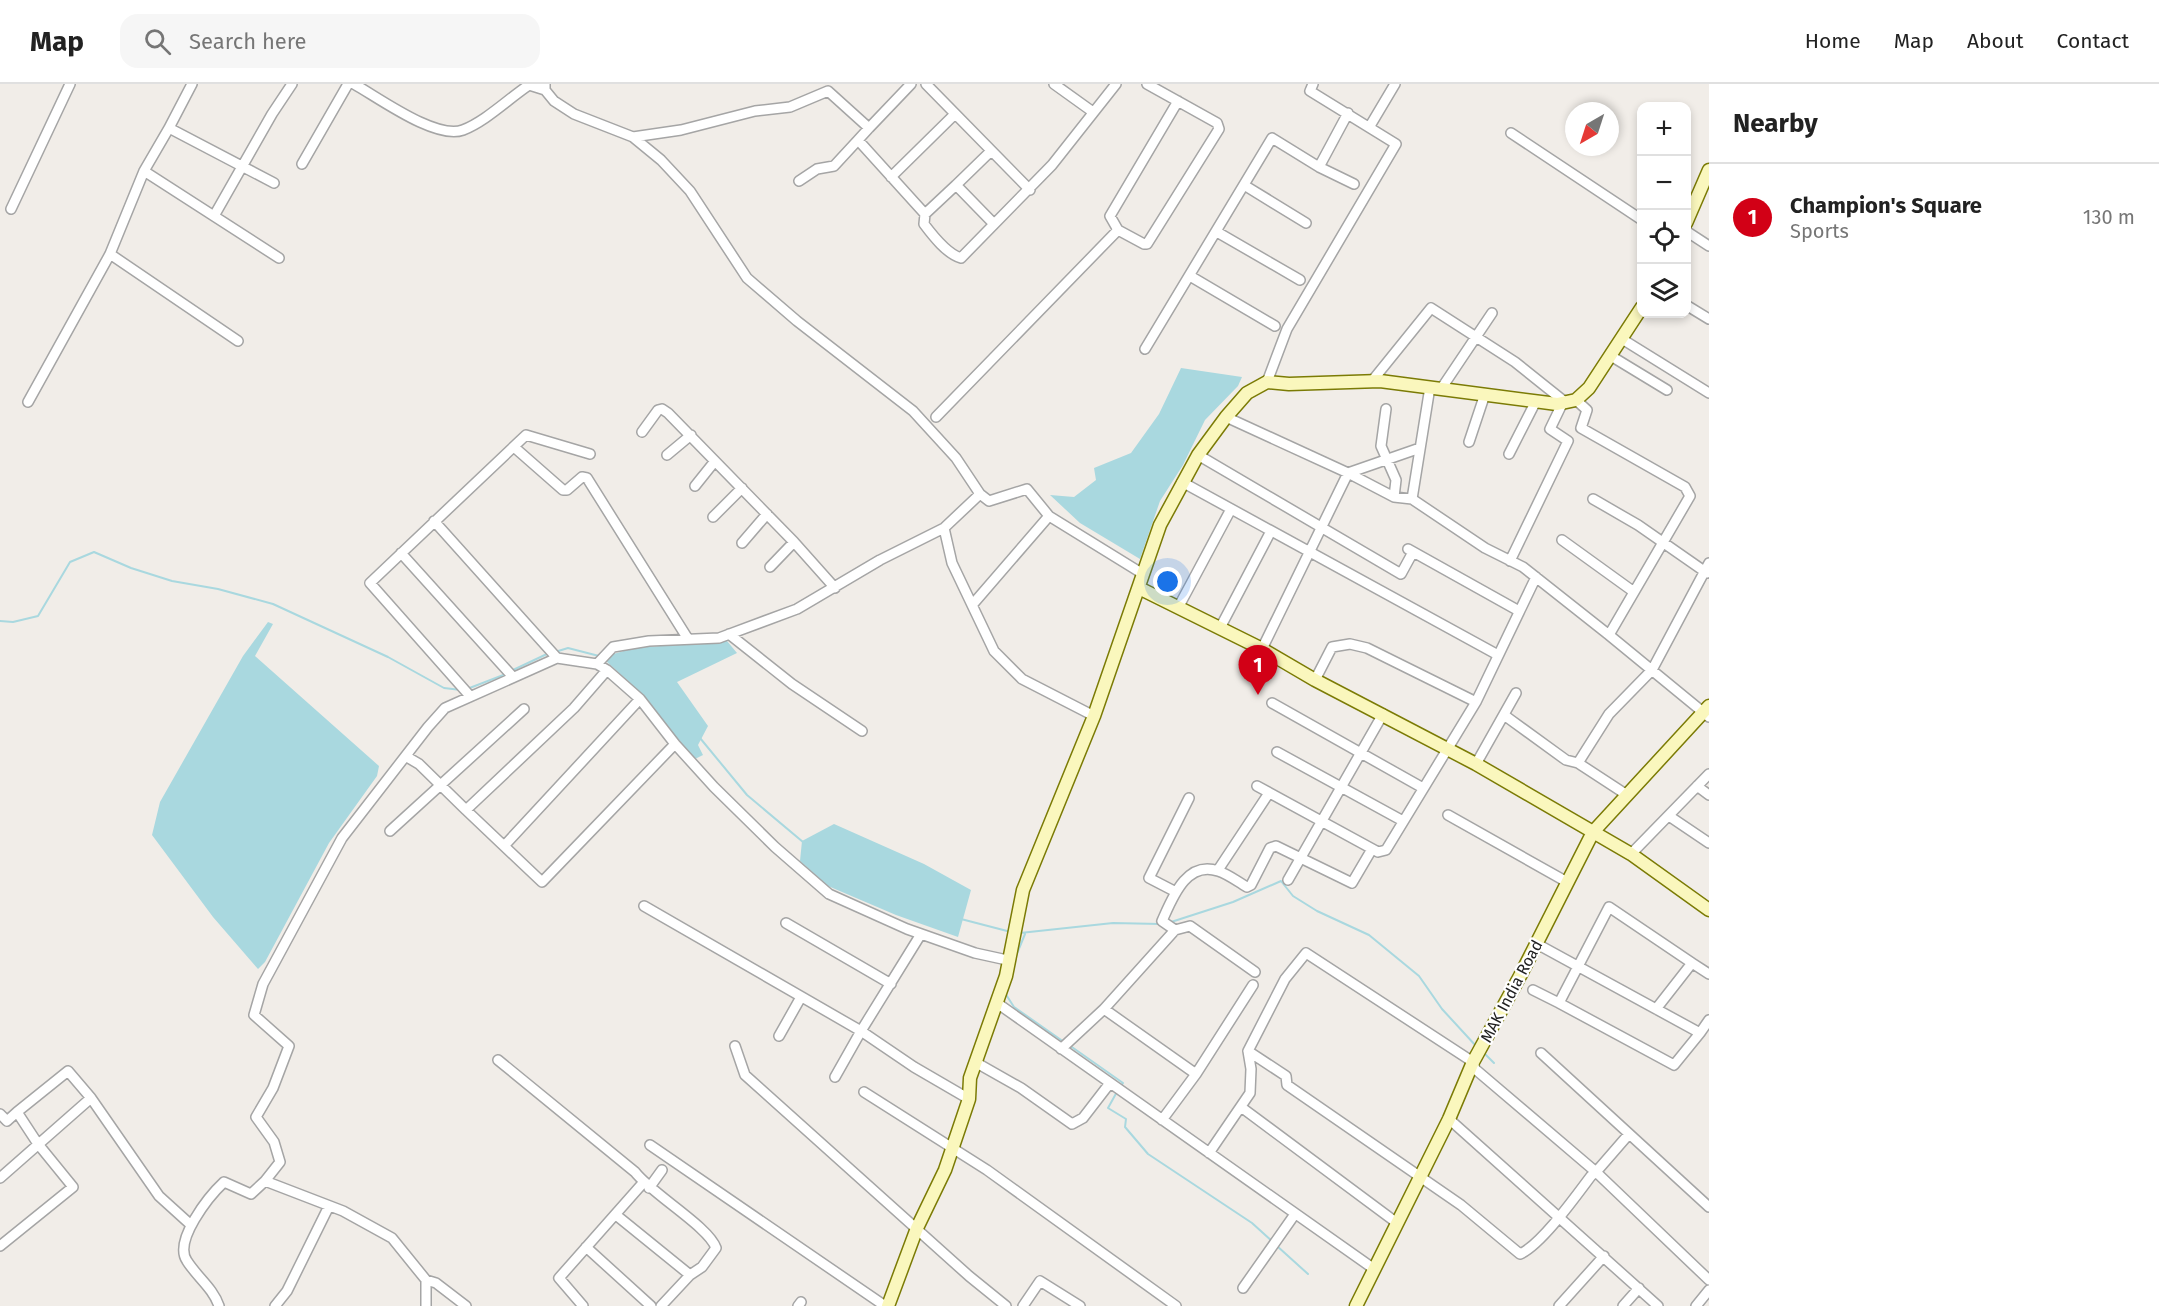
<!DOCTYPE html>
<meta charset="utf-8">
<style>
:root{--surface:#fff;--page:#f6f6f6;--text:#222;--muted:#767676;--line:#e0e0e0;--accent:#d20016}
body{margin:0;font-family:"Fira Sans",sans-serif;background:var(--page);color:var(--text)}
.controls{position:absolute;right:18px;top:18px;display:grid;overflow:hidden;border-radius:12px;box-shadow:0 3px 9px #0003}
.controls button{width:54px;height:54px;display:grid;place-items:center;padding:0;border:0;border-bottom:2px solid var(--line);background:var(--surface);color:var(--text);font:30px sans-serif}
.compass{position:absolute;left:1565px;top:18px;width:54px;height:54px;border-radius:50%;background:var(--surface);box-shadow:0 3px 9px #0003;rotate:219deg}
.you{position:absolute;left:1168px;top:498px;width:21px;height:21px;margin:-15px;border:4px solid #fff;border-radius:50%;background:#1a73e8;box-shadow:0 0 0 9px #1a73e833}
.badge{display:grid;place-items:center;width:39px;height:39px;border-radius:50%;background:var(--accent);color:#fff;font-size:20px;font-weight:700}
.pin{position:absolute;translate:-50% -50px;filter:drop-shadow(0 2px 3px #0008)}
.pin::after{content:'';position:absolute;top:32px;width:21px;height:18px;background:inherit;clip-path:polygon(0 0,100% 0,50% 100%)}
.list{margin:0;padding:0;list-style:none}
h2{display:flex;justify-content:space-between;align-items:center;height:78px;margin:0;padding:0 24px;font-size:26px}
h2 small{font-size:20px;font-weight:400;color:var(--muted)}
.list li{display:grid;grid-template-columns:39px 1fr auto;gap:18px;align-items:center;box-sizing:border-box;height:108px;padding:0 24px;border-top:2px solid var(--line)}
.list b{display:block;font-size:22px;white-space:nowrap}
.list p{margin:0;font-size:20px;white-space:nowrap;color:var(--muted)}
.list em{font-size:20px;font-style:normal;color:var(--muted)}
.icon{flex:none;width:33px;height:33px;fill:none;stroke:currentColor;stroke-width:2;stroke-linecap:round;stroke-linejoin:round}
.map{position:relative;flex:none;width:1709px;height:1222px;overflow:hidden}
header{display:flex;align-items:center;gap:36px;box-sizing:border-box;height:84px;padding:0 30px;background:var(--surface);border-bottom:2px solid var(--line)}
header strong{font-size:28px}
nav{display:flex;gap:33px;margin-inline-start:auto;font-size:21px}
.search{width:420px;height:54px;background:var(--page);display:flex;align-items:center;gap:15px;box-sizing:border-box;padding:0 21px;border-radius:18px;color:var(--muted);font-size:22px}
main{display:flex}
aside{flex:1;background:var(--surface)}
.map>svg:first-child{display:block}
</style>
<header>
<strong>Map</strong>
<div class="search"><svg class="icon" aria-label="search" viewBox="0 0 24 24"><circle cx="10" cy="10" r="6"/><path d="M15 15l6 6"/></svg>Search here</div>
<nav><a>Home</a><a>Map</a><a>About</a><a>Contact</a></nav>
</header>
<main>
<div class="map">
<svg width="1709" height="1222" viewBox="0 0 1709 1222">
<rect width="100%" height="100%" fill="#f1ede8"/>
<!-- water -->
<path fill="#a9d8df" d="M1181 284 1242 293 1238 302 1205 336 1183 381 1160 417 1140 475 1080 439 1050 411 1074 413 1096 396 1094 384 1131 369 1159 330Z
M268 538 273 540 255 572 379 682 377 692 329 759 265 878 258 885 213 833 152 751 160 718 243 572Z
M727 557 737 569 677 598 708 642 698 661 703 671 695 675 630 599 606 577 610 571 634 564Z
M834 740 924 780 971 806 958 853 896 831 828 802 800 777 802 757Z"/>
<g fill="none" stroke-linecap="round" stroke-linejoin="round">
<!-- stream -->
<path stroke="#a9d8df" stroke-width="2" d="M0 537 13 538 38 532 70 478 94 468 131 484 172 497 218 505 273 520 388 573 444 604 461 606
M555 568 568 564 599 572
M511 587 549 569
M467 605 506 590
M700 654 747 711 803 758
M961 835 1011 848
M1168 839 1233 818 1281 797 1293 812 1317 827 1369 851 1419 892 1442 925 1476 962
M1020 849 1113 839 1160 840
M1016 872 1025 850
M1005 909 1014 923 1064 958
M1069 961 1123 999 1121 1002
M1483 968 1494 979
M1118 1006 1108 1024 1126 1035 1125 1043 1148 1070 1252 1139 1273 1158
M1277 1162 1308 1190"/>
<defs>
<path id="street" d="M192 0 169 44 274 99
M354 0C379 14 436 56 463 46 486 37 508 15 529 1L545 6
M545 0V6L554 17 574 30 633 53 661 76 690 107 747 194 797 237 913 327 956 374 980 410 944 444 952 479 994 567 1022 595 1094 632
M926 0 1030 106
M1054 0 1093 28
M1147 0 1217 39 1219 45 1147 160H1144L1118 146 1110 132 1178 17
M1370 42 1395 0
M869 44 858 56 925 130 924 140C933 152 947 170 961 174L1052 81 1116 0
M1511 49 1642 136
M633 53 681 46 755 27 790 23 828 7 869 44 911 0
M302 80 348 0
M1319 83 1348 29
M144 87 279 174
M891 93 955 30
M799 97 817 85 834 82 858 56
M956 101 991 67
M1244 101 1306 139
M11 125 70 0
M925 130 956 101 994 140
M214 132 272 30 292 0
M1686 147 1709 162
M1217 148 1300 196
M110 170 238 257
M1190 192 1275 242
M1686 221 1709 235
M1622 255 1709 309
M1145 265 1272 54 1319 83 1354 100
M1611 272 1667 306
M1372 297 1431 224 1515 278 1565 318
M1267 298 1287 245 1396 60 1310 7 1313 0
M1441 305 1492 229
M1576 316 1587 326 1581 344 1685 403 1690 412 1609 551 1709 633
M28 318 110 170 144 87 169 44
M1386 325 1381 362 1396 396 1394 413
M936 333 1118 146
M1226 333 1348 389 1394 413 1412 415 1485 464 1523 483 1609 551
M642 348 658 326 662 325 668 329 794 458 835 504
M1469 358 1485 310
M514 363 563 406H567L582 393 587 394 688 555
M1509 370 1536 317
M667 371 691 351
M1198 371 1401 490 1413 468
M1182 398 1498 571
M695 402 715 377
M980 410 989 417 1027 405 1049 432 1143 490
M1412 415 1430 303
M1593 415 1638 441 1707 489
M713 433 742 404
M434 437 557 574
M1562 456 1634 508
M742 459 767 430
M1408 465 1519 527
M401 469 513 593
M1510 477 1568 357 1550 345 1563 318
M770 483 794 458
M973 520 1049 432
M1179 522 1231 425
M1220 544 1271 447
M729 550 792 600 862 647
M1262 565 1348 389 1420 364
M597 580 613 563 649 557 719 554 797 525 880 476 944 444
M1315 596 1332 563 1350 560 1367 564 1476 618
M470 612 370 499 526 351 590 370
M1272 619 1423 704
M1504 631 1566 676 1578 679 1627 711
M1277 668 1403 737
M407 673 419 680 466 726 574 624 607 586
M1578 679 1609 630 1652 586 1709 479
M1476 680 1516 609
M1257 702 1378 768 1386 766 1476 618 1536 493
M1697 702 1709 711
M466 726 542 798 675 660
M1448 731 1567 798
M1669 732 1709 759
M390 747 524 625
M504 762 640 615
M1631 770 1709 690
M1218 786 1269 709
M1288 796 1383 630
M1176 808 1149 794 1189 714
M644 822 861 947 921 850
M786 839 891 900
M1537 860 1700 949 1709 936
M1692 879 1709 890
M1255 888 1190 842 1175 846 1162 837C1172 815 1186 776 1218 787 1228 790 1238 798 1247 803L1251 801 1270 764 1276 762 1352 799 1372 765
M1533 906 1559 919 1609 823 1692 879 1656 925
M997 919 1374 1185
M1559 919 1674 981 1700 949
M1104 925 1175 846
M779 952 801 913
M735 962 745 991 969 1192 1006 1222
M1061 965 1104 925 1196 990 1253 901
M1541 969 1709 1123
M498 976 635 1088C652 1110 709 1143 716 1164L702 1183 690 1191 616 1131
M975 978 1021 1004 1072 1040 1083 1034 1110 999
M835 993 861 947 914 983 969 1015
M864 1008 987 1086 1176 1222
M1241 1023 1397 1139
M0 1030 7 1037 17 1028
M1449 1035 1658 1222
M1162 1036 1196 990
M1629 1050 1596 1088 1591 1092C1576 1112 1541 1161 1520 1170L1461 1121 1287 1001 1286 992 1248 967 1285 895 1306 869 1473 978 1475 985 1596 1088 1709 1196
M650 1061 885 1222
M1209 1069 1250 1009 1251 985 1248 967
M0 1094 91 1014 159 1112 191 1141
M649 1104 662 1086
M0 1162 73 1103 38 1060 17 1028 68 987 91 1014
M586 1163 651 1222
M426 1196 436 1199 466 1222
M1243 1204 1295 1130
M219 1222C213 1204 197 1193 187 1177 173 1157 209 1112 224 1098L251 1110 265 1097
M275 1222 287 1207 329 1122
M426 1222V1196L392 1154 343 1127 265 1097 280 1078 274 1058 256 1033 273 1004 289 962 254 931 263 900 342 754 428 643 445 624 557 574 597 580 607 586 640 615 675 660 714 703 775 763 829 810 907 845 975 869 1007 876
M583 1222 559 1194 643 1099
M661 1222 690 1191
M798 1222 801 1218
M1023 1222 1040 1197 1080 1222
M1559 1222 1604 1172
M1623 1222 1639 1204
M1696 1222 1709 1206"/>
<path id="secondary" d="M1686 139 1709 86
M1139 504 1262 565 1315 596 1476 680 1631 770 1709 826
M888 1222 917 1144 945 1086 969 1015 970 994 1006 892 1023 806 1094 632 1160 441 1198 371 1226 333 1247 309 1267 298 1289 300 1380 297 1557 320 1576 316 1589 304 1642 223
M1356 1222 1449 1035 1473 978 1520 892 1593 748 1709 622"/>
</defs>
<!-- street casing -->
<use href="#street" stroke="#a5a5a5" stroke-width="12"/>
<!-- secondary casing -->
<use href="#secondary" stroke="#7b7b05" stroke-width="15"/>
<!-- street -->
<use href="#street" stroke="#fff" stroke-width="9"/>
<!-- secondary -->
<use href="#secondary" stroke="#faf7bd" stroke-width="12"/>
</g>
<g text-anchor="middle" stroke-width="4.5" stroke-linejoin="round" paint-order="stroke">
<!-- street labels -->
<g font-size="16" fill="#212121" stroke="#fff">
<text transform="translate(1511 907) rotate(-62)" y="6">MAK India Road</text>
</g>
</g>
</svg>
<div class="controls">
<button>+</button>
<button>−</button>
<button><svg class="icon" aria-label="locate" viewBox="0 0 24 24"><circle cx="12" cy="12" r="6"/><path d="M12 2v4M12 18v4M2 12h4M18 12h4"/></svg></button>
<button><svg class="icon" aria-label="layers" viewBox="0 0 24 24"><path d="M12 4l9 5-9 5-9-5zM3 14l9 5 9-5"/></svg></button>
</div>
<svg class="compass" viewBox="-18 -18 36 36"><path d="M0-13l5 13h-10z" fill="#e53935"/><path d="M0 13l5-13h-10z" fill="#767676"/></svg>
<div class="you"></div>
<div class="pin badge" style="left:1258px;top:611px">1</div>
</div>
<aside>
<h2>Nearby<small></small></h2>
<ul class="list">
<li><span class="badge">1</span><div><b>Champion's Square</b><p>Sports</p></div><em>130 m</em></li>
</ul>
</aside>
</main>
